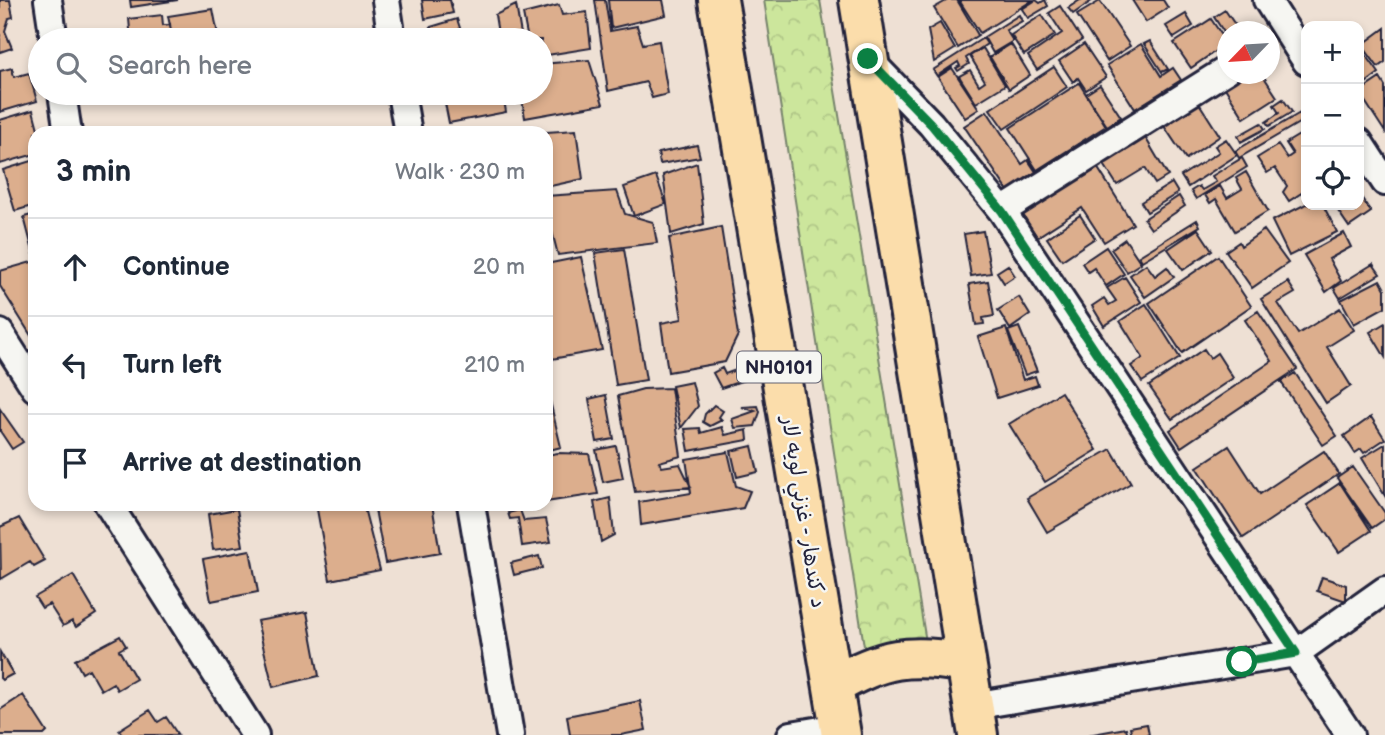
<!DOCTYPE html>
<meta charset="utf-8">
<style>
:root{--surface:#fff;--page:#f2f2f3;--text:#1f2937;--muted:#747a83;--line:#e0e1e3}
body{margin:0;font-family:"Balsamiq Sans","Playpen Sans Arabic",sans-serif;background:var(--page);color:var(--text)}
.controls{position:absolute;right:21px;top:21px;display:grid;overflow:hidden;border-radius:14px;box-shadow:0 4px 10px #0003}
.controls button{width:63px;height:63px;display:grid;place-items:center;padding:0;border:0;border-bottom:2px solid var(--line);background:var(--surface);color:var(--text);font:35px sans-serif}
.compass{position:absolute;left:1217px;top:21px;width:63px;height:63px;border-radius:50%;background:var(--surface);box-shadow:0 4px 10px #0003;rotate:245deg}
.stop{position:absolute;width:21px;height:21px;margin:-16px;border:5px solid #0b8043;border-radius:50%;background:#fff}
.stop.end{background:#0b8043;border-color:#fff;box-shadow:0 2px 7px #0008}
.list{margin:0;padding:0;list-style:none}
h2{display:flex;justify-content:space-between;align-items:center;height:91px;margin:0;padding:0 28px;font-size:30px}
h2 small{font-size:23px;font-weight:400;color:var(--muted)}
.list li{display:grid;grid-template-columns:46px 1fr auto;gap:21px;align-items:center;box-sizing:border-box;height:98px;padding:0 28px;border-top:2px solid var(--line)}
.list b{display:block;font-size:26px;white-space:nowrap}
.list em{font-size:23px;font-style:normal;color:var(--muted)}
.icon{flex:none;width:38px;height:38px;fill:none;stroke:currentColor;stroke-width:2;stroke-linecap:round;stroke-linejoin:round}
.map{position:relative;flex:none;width:1385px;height:735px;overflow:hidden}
.search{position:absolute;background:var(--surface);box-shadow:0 4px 10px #0003;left:28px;top:28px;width:525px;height:77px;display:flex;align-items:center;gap:18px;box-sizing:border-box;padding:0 24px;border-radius:38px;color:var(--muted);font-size:26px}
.panel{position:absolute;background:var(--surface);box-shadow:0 4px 10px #0003;left:28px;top:126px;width:525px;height:385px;border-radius:21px}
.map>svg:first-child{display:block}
</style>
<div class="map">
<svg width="1385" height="735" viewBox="0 0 1385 735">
<defs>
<pattern id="forest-crowns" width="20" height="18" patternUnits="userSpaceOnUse" patternTransform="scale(1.75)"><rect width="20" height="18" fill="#cce69c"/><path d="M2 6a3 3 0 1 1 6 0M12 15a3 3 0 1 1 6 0" fill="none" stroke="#afc587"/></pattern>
</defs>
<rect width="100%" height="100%" fill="#eee0d4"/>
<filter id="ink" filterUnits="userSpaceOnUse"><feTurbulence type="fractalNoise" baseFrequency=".0143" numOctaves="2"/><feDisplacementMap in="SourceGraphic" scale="14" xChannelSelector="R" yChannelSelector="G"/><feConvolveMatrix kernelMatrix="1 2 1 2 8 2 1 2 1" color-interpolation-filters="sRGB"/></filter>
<g filter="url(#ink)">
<!-- forest -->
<path fill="url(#forest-crowns)" stroke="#77846c" stroke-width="2" d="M764 0H820L927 648 866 659Z"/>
<!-- building -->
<path fill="#dcae8d" stroke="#22223b" stroke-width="2" d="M0 0H10L13 17 9 18 5 31 12 48 0 52Z
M130 0H178L131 7Z
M422 0H450L453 13 425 19Z
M595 0H605L610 31 637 26 643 44 659 41 668 94 652 98 646 82 608 91Z
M608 0H663L666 15 611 28Z
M948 0H957L978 35 958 48 934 8Z
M959 0H1033L980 33Z
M1036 0 1040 3 1045 0 1048 6 1028 18 1022 9Z
M1080 0H1093L1073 14 1068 8Z
M1132 0H1163L1168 8 1146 22Z
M1100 1 1130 46 1107 61 1077 15Z
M516 5 522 40H499L495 15Z
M559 5 562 15 587 12 591 48 541 56V40H528L523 14Z
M1060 6 1082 40 1037 70 1028 56 1062 33 1049 13Z
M213 9 219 40H173L168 16Z
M1225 10 1238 29 1228 32 1227 37 1214 17Z
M1186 14 1193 26 1174 38 1166 26Z
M162 15 163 25 170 24 172 40H131L129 19Z
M1019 15 1022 21 1006 30 1013 41 993 53 984 37Z
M1042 15 1055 35 1024 55 1011 35Z
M457 19 464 40H440L438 35 434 36 431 27Z
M1211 19 1227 43 1191 68 1174 43Z
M940 23 955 49 934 62 928 30Z
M1385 28V62L1378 67 1362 45Z
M983 38 987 44 966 58 969 64 958 71 956 68 960 66 958 62 937 76 933 70Z
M1150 41 1168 69 1162 72 1144 44Z
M1011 44 1030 75 1009 89 990 57Z
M1084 44 1106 77 1086 90 1078 78 1073 82 1059 61Z
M1141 44 1161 76 1173 68 1181 80 1135 109 1107 65Z
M983 48 1005 85 976 103 959 76 970 70 979 85 985 81 970 56Z
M1361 48 1379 73 1359 88V50Z
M589 60 603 104 525 118 521 93H541V64Z
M1054 67 1067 87 1004 129 990 109Z
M12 68 14 77 29 73 37 101 0 112V71Z
M952 68 979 109 965 118 938 77Z
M1236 74H1262L1277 97 1244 118 1222 83Z
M1380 78 1385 86V132L1359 92Z
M1079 83 1106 126 1037 170 1010 128Z
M1100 85 1121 117 1107 126 1086 94Z
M96 93H125L126 99 97 104Z
M443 93H503L506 112 449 123Z
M1195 97 1220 136 1186 159 1160 120Z
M1283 99 1292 112 1269 126 1266 122 1279 113 1274 105Z
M33 110 39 133H35V154L0 164V120Z
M987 111 1022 164 1028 160 1036 172 1008 191 964 126Z
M1300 113 1304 120 1239 158 1235 151Z
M1261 123 1265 129 1241 142 1238 136Z
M576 130 583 179 546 187V133H531Z
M1306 131V190L1289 201 1283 192 1287 186 1275 168 1267 173 1257 158 1278 145 1287 158 1293 154 1286 143Z
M1142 132 1168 176 1155 184 1145 168 1117 185 1100 158Z
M1226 139 1237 155 1188 187 1181 176 1219 152 1215 146Z
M697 145 700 157 660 164 658 153Z
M1242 158 1247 167 1196 199 1191 191 1199 186 1202 190 1216 182 1212 176Z
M35 160V205L15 211 3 170Z
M1094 162 1133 224 1104 242 1082 208 1037 237 1020 210Z
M697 163 704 224 671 234 663 175Z
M1246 172 1268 211 1235 231 1216 199 1210 203 1205 195 1220 186 1227 198 1242 189 1236 178Z
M656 176 666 204 634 216 624 187Z
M1172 183 1178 193 1147 212 1141 202Z
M617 191 625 214 653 222 657 243 558 255 546 208V196Z
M1359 194 1371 212 1349 227 1334 205H1359Z
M1179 196 1185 206 1151 229 1144 219Z
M1306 204 1323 205 1337 232 1289 256 1272 221Z
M35 214V259L24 217Z
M1080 215 1095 238 1062 260 1047 238Z
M1197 220 1200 226 1142 261 1139 256Z
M721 227 738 335 725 362 668 372 661 323 682 319 669 238Z
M1198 229 1212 250 1183 270 1168 249Z
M1264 230 1288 263 1252 288 1226 251 1239 242 1241 246Z
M983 231 991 273 971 276 964 234Z
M1344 233 1351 247 1329 259 1341 281 1326 292 1304 255Z
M1125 239 1141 263 1127 272 1111 249Z
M1106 247 1124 274 1106 286 1094 268 1088 272 1082 263Z
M624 249 646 380 616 385 595 253Z
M1218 256 1251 306 1182 353 1149 303Z
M581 257 602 350 546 360V264Z
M35 261V342L0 286V271Z
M1146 264 1155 276 1167 267 1174 277 1145 297 1130 275Z
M1373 264 1380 274 1340 298 1334 288Z
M1008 265 1015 276 1004 283 997 272Z
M1125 277 1141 302 1104 326 1092 306 1104 298 1109 305 1116 301 1107 288Z
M1380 280 1385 289V307L1354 324 1341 300Z
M988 281 994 316 983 318 984 324 976 325 969 284Z
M1288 282 1295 293 1278 303 1298 334 1340 308 1354 330 1327 347 1351 386 1326 403 1261 299Z
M1019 297 1030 315 1010 329 998 310Z
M1146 304 1180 358 1142 382 1131 366 1143 358 1120 321Z
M1258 311 1297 369 1181 447 1170 430 1272 361 1245 320Z
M1385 323V357L1370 332Z
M1019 327 1037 371 1025 375 1008 331Z
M1006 328 1023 380 1035 376 1038 385 997 398 978 337Z
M1204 349 1210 358 1217 353 1233 378 1172 419 1149 386Z
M744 367 747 379 721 388 713 373 722 368 725 374Z
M1295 373 1337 436 1323 445 1281 382Z
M692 382 698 406 681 428 672 386Z
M671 388 681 456 659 462 662 467 680 464 691 487 635 492 618 396 643 389Z
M1061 392 1097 450 1045 482 1009 424Z
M606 395 614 439 597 442 589 399Z
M550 401 561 447 546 451V402Z
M714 405 723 411 719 417 722 420 710 426 703 422 705 414Z
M758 406 760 412 755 426 735 428 732 419 755 411 742 407Z
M0 409 23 442 12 449 0 431Z
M1371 417 1385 439 1364 453 1361 449 1355 453 1344 436Z
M722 427 725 435 747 430 748 440 689 451 685 429 700 428 701 433Z
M1385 444V496L1362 458Z
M616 446 623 478 603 482 596 450Z
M752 446 758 472 737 477 731 451Z
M1229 446 1260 494 1324 451 1339 474 1243 538 1197 467Z
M1111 449 1131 483 1047 532 1027 498Z
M728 452 736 486 750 491 743 508 641 525 639 502 691 493 686 459Z
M558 453 589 454 598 494 546 502V455Z
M1353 467 1385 513V519L1372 528 1337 478Z
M1340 483 1371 531 1339 552 1307 505Z
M610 498 614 535 601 542 594 502Z
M316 504H363L380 570 330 580Z
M374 504H432L440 553 385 563Z
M237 509 243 546 213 550 208 514Z
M520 510 524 521 546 519 551 542 522 546 518 518 510 519 508 513Z
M19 518 45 561 34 567 30 562 1 579 0 527Z
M250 550 258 592 211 601 203 559Z
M539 556 542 568 514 575 511 563Z
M73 575 96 614 76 627 72 621 63 626 49 604 42 608 35 597Z
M1322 577 1346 585V601L1317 591Z
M307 612 319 676 273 687 257 621Z
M120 636 126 646 119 650 136 679 117 690 113 683 101 690 89 669 82 673 75 660Z
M0 652 13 674 2 680 0 678Z
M23 695 47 732 44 735H0V710Z
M640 701 646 730 621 735H570L567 716Z
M150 710 158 722 166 717 178 735H123L119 730Z
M1147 724 1149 735H1132L1130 727Z
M1126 728 1128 735H1088Z"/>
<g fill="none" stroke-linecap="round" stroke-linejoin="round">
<defs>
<path id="street" d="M48 0 54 40
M386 0 392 40
M1267 0 1306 61
M868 59 931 124 1002 211 1350 735
M62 93 68 133
M401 93 408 133
M1359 142 1385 182
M1002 211 1228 69
M0 333 35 388
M108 504 255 735
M471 504 510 735
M972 706 1296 653 1385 590
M791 735 839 727"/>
<path id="highway" d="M718 0 841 735
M859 0 978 735
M833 686C882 657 910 653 966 663"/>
</defs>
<!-- street casing -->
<use href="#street" stroke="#22223b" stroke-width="32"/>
<!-- highway casing -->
<use href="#highway" stroke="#22223b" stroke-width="44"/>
<!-- street -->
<use href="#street" stroke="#f6f6f2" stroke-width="26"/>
<!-- highway -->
<use href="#highway" stroke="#fbddab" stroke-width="38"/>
</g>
</g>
<g fill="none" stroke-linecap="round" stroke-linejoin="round" filter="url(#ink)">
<!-- route -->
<path stroke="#0b8043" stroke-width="9" d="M868 59 931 124 1002 211 1296 653 1242 662"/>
</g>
<g text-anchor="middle" stroke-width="5" stroke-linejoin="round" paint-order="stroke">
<!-- shield labels -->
<rect fill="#f6f6f2" stroke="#626272" stroke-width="2" x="737" y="351.5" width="84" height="31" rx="5"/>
<g font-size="19" font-weight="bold" fill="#22223b">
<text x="779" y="374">NH0101</text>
</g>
<!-- street labels -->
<g font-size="21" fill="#22223b" stroke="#f6f6f2">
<text transform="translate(804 512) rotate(81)" y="7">د کندهار - غزني لويه لار</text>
</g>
</g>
</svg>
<div class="controls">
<button>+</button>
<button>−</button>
<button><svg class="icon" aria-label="locate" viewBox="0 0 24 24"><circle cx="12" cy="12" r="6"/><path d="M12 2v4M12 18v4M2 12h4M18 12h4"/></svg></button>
</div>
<svg class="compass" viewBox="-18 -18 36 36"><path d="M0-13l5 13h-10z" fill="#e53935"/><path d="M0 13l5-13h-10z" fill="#747a83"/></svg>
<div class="stop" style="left:1242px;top:662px"></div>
<div class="stop end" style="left:868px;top:59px"></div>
<div class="search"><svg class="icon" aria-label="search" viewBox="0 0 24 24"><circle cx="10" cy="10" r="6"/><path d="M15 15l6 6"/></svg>Search here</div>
<section class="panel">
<h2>3 min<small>Walk · 230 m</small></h2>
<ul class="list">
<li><svg class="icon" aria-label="ahead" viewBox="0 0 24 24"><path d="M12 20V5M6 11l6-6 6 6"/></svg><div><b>Continue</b></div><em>20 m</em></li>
<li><svg class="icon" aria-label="left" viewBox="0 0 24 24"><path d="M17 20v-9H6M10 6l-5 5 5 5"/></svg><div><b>Turn left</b></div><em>210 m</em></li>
<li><svg class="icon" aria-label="arrive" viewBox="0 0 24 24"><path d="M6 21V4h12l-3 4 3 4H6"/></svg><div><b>Arrive at destination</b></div></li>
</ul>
</section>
</div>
